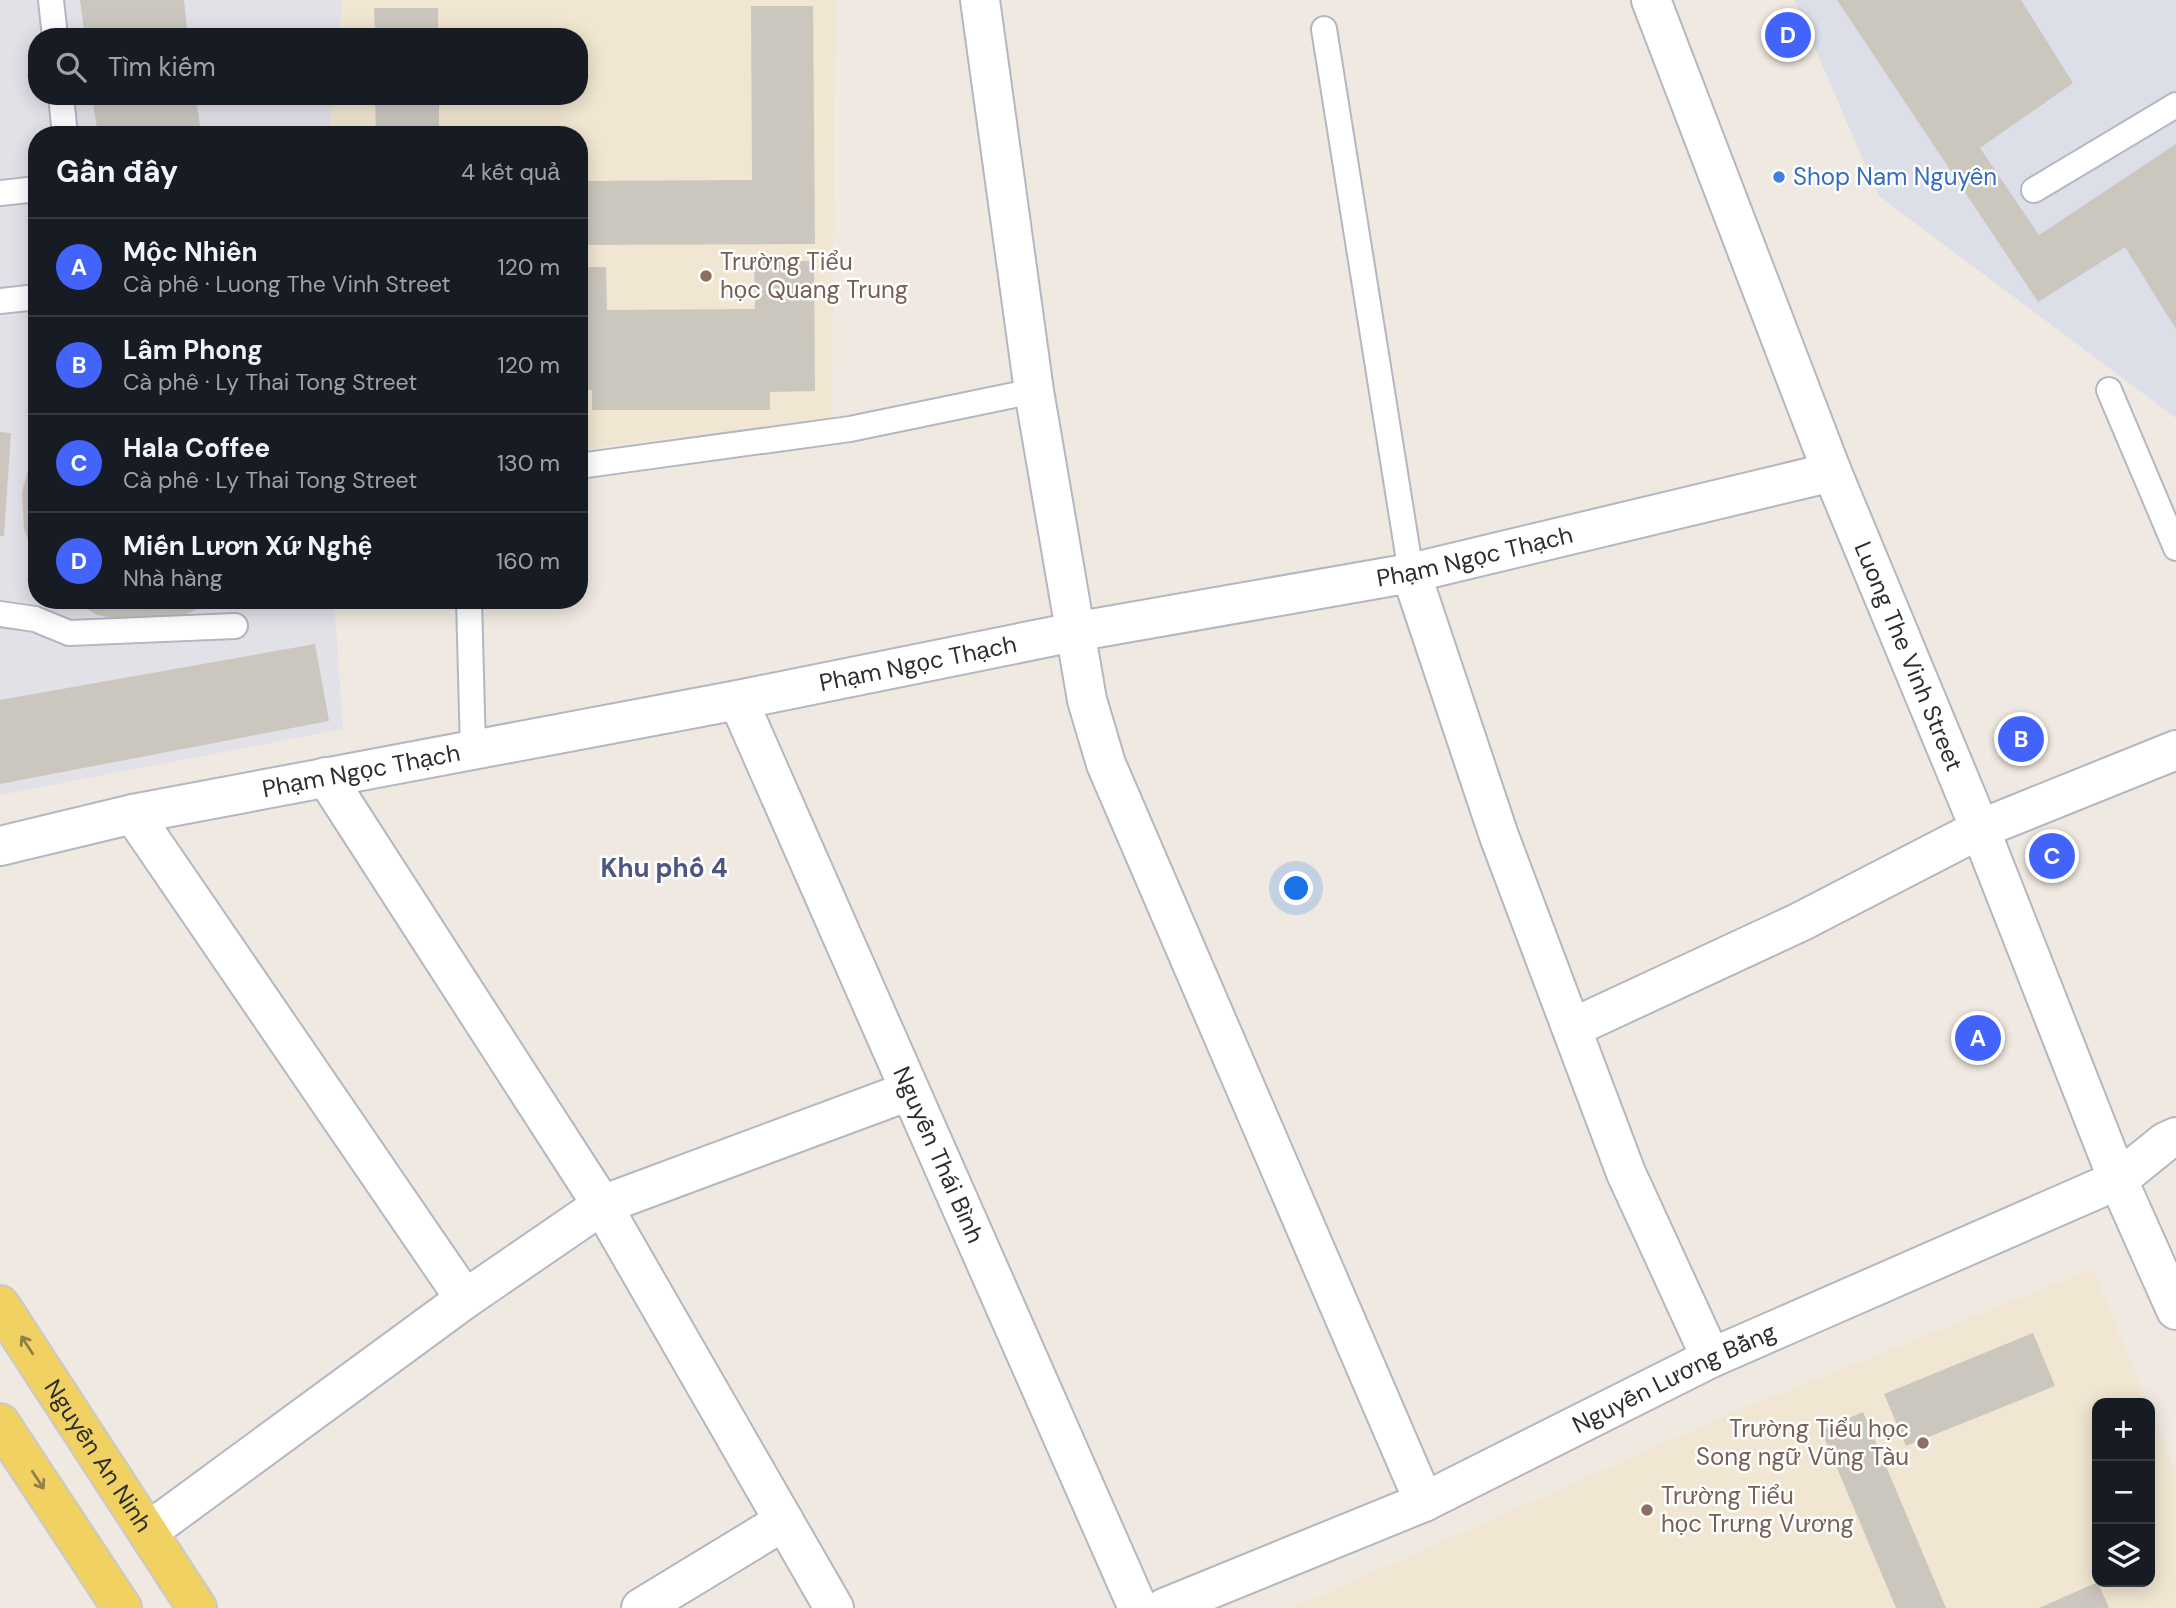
<!DOCTYPE html>
<html lang="vi">
<meta charset="utf-8">
<style>
:root{--surface:#171b24;--page:#242831;--text:#f1f3f6;--muted:#9ea1a6;--line:#363941;--accent:#4264fb}
body{margin:0;font-family:"DM Sans",sans-serif;background:var(--page);color:var(--text)}
.controls{position:absolute;right:21px;bottom:21px;display:grid;overflow:hidden;border-radius:14px;box-shadow:0 4px 18px #0003}
.controls button{width:63px;height:63px;display:grid;place-items:center;padding:0;border:0;border-bottom:2px solid var(--line);background:var(--surface);color:var(--text);font:35px sans-serif}
.you{position:absolute;left:1297px;top:889px;width:24px;height:24px;margin:-18px;border:5px solid #fff;border-radius:50%;background:#1a73e8;box-shadow:0 0 0 10px #1a73e833}
.badge{display:grid;place-items:center;width:46px;height:46px;border-radius:50%;background:var(--accent);color:#fff;font-size:23px;font-weight:700}
.pin{position:absolute;translate:-50% -50%;border:4px solid #fff;box-shadow:0 2px 7px #0006}
.list{margin:0;padding:0;list-style:none}
h2{display:flex;justify-content:space-between;align-items:center;height:91px;margin:0;padding:0 28px;font-size:30px}
h2 small{font-size:23px;font-weight:400;color:var(--muted)}
.list li{display:grid;grid-template-columns:46px 1fr auto;gap:21px;align-items:center;box-sizing:border-box;height:98px;padding:0 28px;border-top:2px solid var(--line)}
.list b{display:block;font-size:26px;white-space:nowrap}
.list p{margin:0;font-size:23px;white-space:nowrap;color:var(--muted)}
.list em{font-size:23px;font-style:normal;color:var(--muted)}
.icon{flex:none;width:38px;height:38px;fill:none;stroke:currentColor;stroke-width:2;stroke-linecap:round;stroke-linejoin:round}
.map{position:relative;flex:none;width:2176px;height:1608px;overflow:hidden}
.search{position:absolute;background:var(--surface);box-shadow:0 4px 18px #0003;left:28px;top:28px;width:560px;height:77px;display:flex;align-items:center;gap:18px;box-sizing:border-box;padding:0 24px;border-radius:28px;color:var(--muted);font-size:26px}
.panel{position:absolute;background:var(--surface);box-shadow:0 4px 18px #0003;left:28px;top:126px;width:560px;height:483px;border-radius:28px}
.map>svg:first-child{display:block}
</style>
<div class="map">
<svg width="2176" height="1608" viewBox="0 0 2176 1608">
<rect width="100%" height="100%" fill="#efe9e1"/>
<!-- industrial -->
<path fill="#e3e1e8" d="M0 0H343L339 37H37V96H333L329 135H37V600H334L343 729 0 795Z"/>
<!-- education -->
<path fill="#f0e6d1" d="M343 0H835L832 418 579 449V135H329L333 96H579V37H339Z
M2093 1269 2147 1403H2097V1582H2150V1409L2176 1473V1608H1293L1734 1412Z"/>
<!-- airport -->
<path fill="#dcdee8" d="M1794 0H2176V418L1879 196Z"/>
<!-- building -->
<path fill="#cbc7bf" d="M80 0H184L188 37H85Z
M1837 0H2021L2073 83 1980 148 2039 235 2176 144V329L2125 247 2038 302Z
M751 6H813L815 244 579 245V181L752 180Z
M374 8H438V37H375Z
M92 96H196L201 135H98Z
M375 96H439V135H376Z
M754 261H814L815 391 770 392V410H592V390H579V267H606L607 310 755 309Z
M0 432 11 433 4 536H0Z
M37 448V561L24 529 22 492 32 456Z
M73 600H210L194 611 167 621 138 623 97 615Z
M315 644 329 721 0 784V700Z
M2033 1333 2055 1386 1906 1446 1884 1394Z
M1863 1412 1946 1608H1896L1821 1430Z
M2098 1582 2109 1608H2039Z"/>
<g fill="none" stroke-linecap="round" stroke-linejoin="round">
<defs>
<path id="lane" d="M51 0 55 37
M1324 29 1411 573
M61 96 65 135
M2034 190 2176 105
M0 193 37 189
M0 301 37 297
M2109 390 2176 548
M579 466 850 429 1034 391
M469 600 473 750
M0 614 35 619 69 633 235 626"/>
<g id="street">
<path d="M980 0 1034 391 1087 700 1106 764 1424 1502"/>
<path d="M1411 573 1499 836 1626 1173 1711 1358"/>
<path id="s1" d="M738 700 1138 1608"/>
<path d="M326 777 602 1205 834 1608"/>
<path d="M133 814 465 1299"/>
<path id="s2" d="M0 846 133 814 738 700 1074 632 1411 573 1832 472"/>
<path d="M1572 1028 1800 922 1980 829 2176 750"/>
<path d="M149 1531 465 1299 602 1205 909 1091"/>
<path d="M641 1608 784 1521"/>
<path id="s3" d="M1164 1608 1424 1502 1711 1358 2118 1180 2165 1142 2176 1137"/>
</g>
<g id="secondary">
<path id="s4" d="M1651 0 1832 472 1980 829 2118 1180 2176 1310"/>
</g>
<g id="primary">
<path id="s5" d="M0 1305 197 1608"/>
<path d="M0 1423 122 1608"/>
</g>
</defs>
<!-- lane casing -->
<use href="#lane" stroke="#b4b7c1" stroke-width="28"/>
<!-- street casing -->
<use href="#street" stroke="#b4b7c1" stroke-width="42"/>
<!-- secondary casing -->
<use href="#secondary" stroke="#b4b7c1" stroke-width="42"/>
<!-- primary casing -->
<use href="#primary" stroke="#c9c9c9" stroke-width="42"/>
<!-- lane -->
<use href="#lane" stroke="#fff" stroke-width="24"/>
<!-- street -->
<use href="#street" stroke="#fff" stroke-width="38"/>
<!-- secondary -->
<use href="#secondary" stroke="#fff" stroke-width="38"/>
<!-- primary -->
<use href="#primary" stroke="#f2d163" stroke-width="38"/>
</g>
<!-- one-way arrows -->
<defs><path id="oneway-shaft" d="M-6 0H5M1.5-3L5.5 0L1.5 3" fill="none" stroke-width="1.6" stroke-linecap="round" stroke-linejoin="round" transform="scale(1.75)"/></defs>
<g stroke="#908048">
<use href="#oneway-shaft" transform="translate(27 1345) rotate(-123)"/>
<use href="#oneway-shaft" transform="translate(38 1480) rotate(57)"/>
</g>
<!-- markers -->
<circle fill="#3f7fe0" stroke="#fff" stroke-width="2.5" cx="1779" cy="177" r="7"/>
<g fill="#8d6e63" stroke="#fff" stroke-width="2.5">
<circle cx="706" cy="276" r="7"/>
<circle cx="1923" cy="1443" r="7"/>
<circle cx="1647" cy="1510" r="7"/>
</g>
<g text-anchor="middle" stroke-width="5" stroke-linejoin="round" paint-order="stroke">
<!-- shop labels -->
<g font-size="24" fill="#366cbe" stroke="#fff" text-anchor="start">
<text x="1793" y="185">Shop Nam Nguyên</text>
</g>
<!-- education labels -->
<g font-size="24" fill="#785e54" stroke="#fff" text-anchor="start">
<text x="720" y="270">Trường Tiểu<tspan x="720" dy="28">học Quang Trung</tspan></text>
<text x="1909" y="1437" text-anchor="end">Trường Tiểu học<tspan x="1909" dy="28">Song ngữ Vũng Tàu</tspan></text>
<text x="1661" y="1504">Trường Tiểu<tspan x="1661" dy="28">học Trưng Vương</tspan></text>
</g>
<!-- street labels -->
<g font-size="24" fill="#2e2e2e" stroke="#fff">
<text dy="8" stroke="none"><textPath href="#s2" startOffset="1503">Phạm Ngọc Thạch</textPath></text>
<text dy="8" stroke="none"><textPath href="#s4" startOffset="705">Luong The Vinh Street</textPath></text>
<text dy="8" stroke="none"><textPath href="#s2" startOffset="936">Phạm Ngọc Thạch</textPath></text>
<text dy="8" stroke="none"><textPath href="#s2" startOffset="369">Phạm Ngọc Thạch</textPath></text>
<text dy="8" stroke="none"><textPath href="#s1" startOffset="497">Nguyễn Thái Bình</textPath></text>
<text dy="8" stroke="none"><textPath href="#s3" startOffset="560">Nguyễn Lương Bằng</textPath></text>
<text dy="8" stroke="none"><textPath href="#s5" startOffset="180">Nguyễn An Ninh</textPath></text>
</g>
<!-- neighbourhood labels -->
<g font-size="26" font-weight="bold" fill="#4d5680" stroke="#fff">
<text x="664" y="877">Khu phố 4</text>
</g>
</g>
</svg>
<div class="controls">
<button>+</button>
<button>−</button>
<button><svg class="icon" aria-label="layers" viewBox="0 0 24 24"><path d="M12 4l9 5-9 5-9-5zM3 14l9 5 9-5"/></svg></button>
</div>
<div class="you"></div>
<div class="pin badge" style="left:1978px;top:1038px">A</div>
<div class="pin badge" style="left:2021px;top:739px">B</div>
<div class="pin badge" style="left:2052px;top:856px">C</div>
<div class="pin badge" style="left:1788px;top:35px">D</div>
<div class="search"><svg class="icon" aria-label="search" viewBox="0 0 24 24"><circle cx="10" cy="10" r="6"/><path d="M15 15l6 6"/></svg>Tìm kiếm</div>
<section class="panel">
<h2>Gần đây<small>4 kết quả</small></h2>
<ul class="list">
<li><span class="badge">A</span><div><b>Mộc Nhiên</b><p>Cà phê · Luong The Vinh Street</p></div><em>120 m</em></li>
<li><span class="badge">B</span><div><b>Lâm Phong</b><p>Cà phê · Ly Thai Tong Street</p></div><em>120 m</em></li>
<li><span class="badge">C</span><div><b>Hala Coffee</b><p>Cà phê · Ly Thai Tong Street</p></div><em>130 m</em></li>
<li><span class="badge">D</span><div><b>Miến Lươn Xứ Nghệ</b><p>Nhà hàng</p></div><em>160 m</em></li>
</ul>
</section>
</div>
